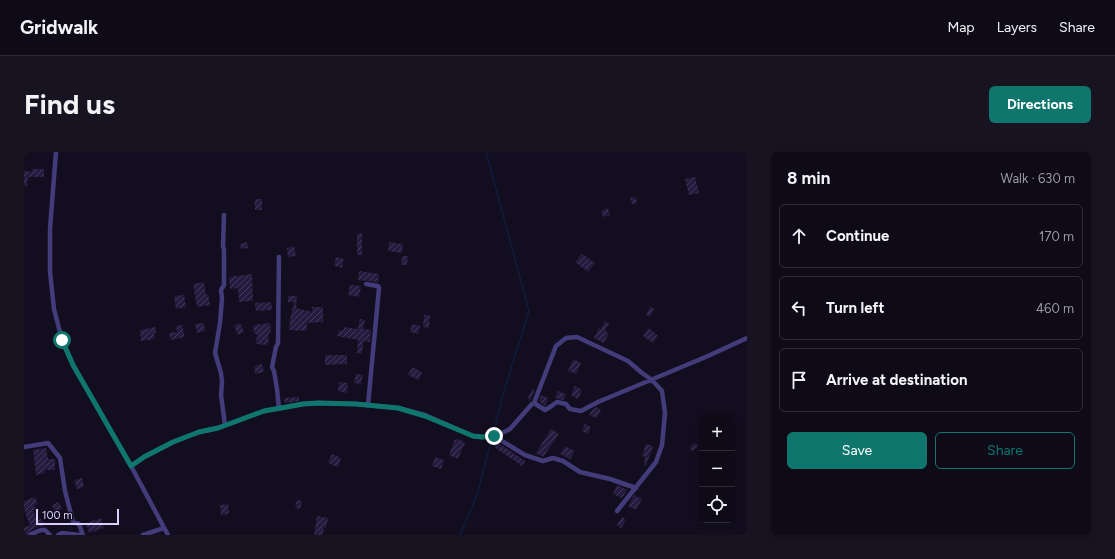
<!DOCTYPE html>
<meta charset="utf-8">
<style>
:root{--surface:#0e0a17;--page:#171320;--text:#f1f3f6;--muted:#9b9aa1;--line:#2e2b36;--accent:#0f766e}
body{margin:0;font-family:Figtree,sans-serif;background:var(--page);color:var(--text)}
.controls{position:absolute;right:12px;bottom:12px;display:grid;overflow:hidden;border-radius:6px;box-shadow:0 2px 6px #0003}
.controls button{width:36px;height:36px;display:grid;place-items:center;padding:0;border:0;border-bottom:1px solid var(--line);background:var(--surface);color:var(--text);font:20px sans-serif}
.scale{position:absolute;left:12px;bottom:10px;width:83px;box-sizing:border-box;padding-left:4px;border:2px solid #d8cffc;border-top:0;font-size:11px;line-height:14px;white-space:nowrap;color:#d8cffc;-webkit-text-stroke:3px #120e1f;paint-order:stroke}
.stop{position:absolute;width:12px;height:12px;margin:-9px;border:3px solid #0f766e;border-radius:50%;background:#fff}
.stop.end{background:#0f766e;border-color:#fff;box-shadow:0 1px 4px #0008}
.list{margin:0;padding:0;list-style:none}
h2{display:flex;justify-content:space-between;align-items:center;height:52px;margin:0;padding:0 16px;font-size:17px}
h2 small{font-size:13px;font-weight:400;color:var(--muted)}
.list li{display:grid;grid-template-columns:26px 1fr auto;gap:12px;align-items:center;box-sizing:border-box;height:64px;margin:0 8px 8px;padding:0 8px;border:1px solid var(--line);border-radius:6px}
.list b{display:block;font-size:15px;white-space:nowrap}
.list em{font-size:13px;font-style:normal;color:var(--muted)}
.actions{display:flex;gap:8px;padding:12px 16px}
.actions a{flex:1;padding:9px 0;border:1px solid var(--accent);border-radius:6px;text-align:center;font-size:14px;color:var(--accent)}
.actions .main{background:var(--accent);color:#fff}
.icon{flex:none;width:22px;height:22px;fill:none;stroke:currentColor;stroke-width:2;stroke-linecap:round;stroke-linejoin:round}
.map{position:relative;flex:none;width:723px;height:383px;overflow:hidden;border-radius:6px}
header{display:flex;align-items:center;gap:24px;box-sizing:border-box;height:56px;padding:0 20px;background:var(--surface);border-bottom:1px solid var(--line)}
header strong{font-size:19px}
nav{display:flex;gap:22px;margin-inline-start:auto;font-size:14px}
.intro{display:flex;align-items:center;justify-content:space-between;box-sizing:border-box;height:96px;padding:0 24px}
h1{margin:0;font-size:28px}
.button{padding:10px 18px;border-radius:6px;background:var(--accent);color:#fff;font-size:14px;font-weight:700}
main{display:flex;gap:24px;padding:0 24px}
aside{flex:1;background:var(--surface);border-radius:6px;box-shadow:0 2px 6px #0003}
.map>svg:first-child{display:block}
</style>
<header>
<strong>Gridwalk</strong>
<nav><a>Map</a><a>Layers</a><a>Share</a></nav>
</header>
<div class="intro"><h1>Find us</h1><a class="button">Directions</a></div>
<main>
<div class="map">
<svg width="723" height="383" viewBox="0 0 723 383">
<defs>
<pattern id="building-hatch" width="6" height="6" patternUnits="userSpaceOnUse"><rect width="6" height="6" fill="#251b3f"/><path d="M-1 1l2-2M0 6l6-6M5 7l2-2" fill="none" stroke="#443b5c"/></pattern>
</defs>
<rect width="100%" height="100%" fill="#120e1f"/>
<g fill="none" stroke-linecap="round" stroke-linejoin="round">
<!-- stream -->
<path stroke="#0e1c3e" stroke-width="1.5" d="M462 0 505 159 480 239 469 282
M436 383 453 343 468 286"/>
</g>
<!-- building -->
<path fill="url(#building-hatch)" d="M8 17H20V25H4L3 34H0V19L8 20Z
M671 25 675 41 665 43 661 27Z
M612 45 613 51 608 52 606 46Z
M231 47H238V58H231V54H230Z
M584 56 586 63 579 65 577 59Z
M338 81V103H333V82Z
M223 90 224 96 217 97 216 92Z
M365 90 379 92 378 101 364 99Z
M270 94 272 104 264 105 263 96Z
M558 102 571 111 564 120 551 110Z
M378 104H384L383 113H377Z
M312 105 320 107 318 116 310 114Z
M335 119 355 122 354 130 334 128Z
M228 122 229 149 215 150 214 136 206 137 205 125Z
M180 130 182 143 184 142 186 153 173 155 169 132Z
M326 133 337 134 335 145 324 143Z
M160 143 162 155 152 157 150 144Z
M264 144H273L272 156 288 160V155H299V170L283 171V179L265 178 266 168 270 150H264Z
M247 150 248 158 232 159 231 151Z
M626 154 630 157 626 165 622 163Z
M400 163H406L405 176 399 175Z
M336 167 341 168 339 177 347 178 346 190 339 189 338 202 333 201 334 188 313 184 315 178 319 179 320 175 334 177Z
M581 169 585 171 581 179 585 181 580 191 570 186 575 176 577 177Z
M180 171 181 179 173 181 171 172Z
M216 171 220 180 214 183 210 174Z
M246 171 247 180 245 181 244 193 232 192 233 182H230L229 173Z
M388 172 396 174 394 182 386 180Z
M158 173 161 185 146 188 145 181 153 180 152 174Z
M132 175V181H130L131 187 117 189 116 178Z
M625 176 634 184 629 191 619 184Z
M301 203H323V212L301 213Z
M549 207 557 211 552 222 544 219Z
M238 212 240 220 231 222 230 214Z
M388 215 398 220 395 228 384 223Z
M332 222 339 223 337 232 330 231Z
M315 230 324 231 323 241 314 239Z
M551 234 558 238 554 247 547 243Z
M508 237 511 238 506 249 504 248 505 246 504 245Z
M534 239 542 242 539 248 531 246Z
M517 243 524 246 521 254 515 249Z
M275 245V249L261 251 260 246Z
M572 255 577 258 573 266 565 263 568 258Z
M561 272 567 275 564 282 558 279Z
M527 277 535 282 519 305 512 301Z
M431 287 434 288 435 287 441 291 434 307 425 303Z
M473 290 501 309 498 314 470 295Z
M671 291 674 295 668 299 665 296Z
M622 292 629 294 622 314 620 313 621 305 618 304Z
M541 294 551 299 546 307 536 302Z
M22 296 24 307H31V318H21V321L12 323 9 298Z
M308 302 317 306 314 315 304 311Z
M411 305 420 308 417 317 408 314Z
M58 326 60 335 53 337 50 328Z
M593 333 603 338 598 346 589 342Z
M610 343 618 347 612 358 604 354Z
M11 345 14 352 10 353 11 357 9 358 13 369 17 367 21 374H16L4 380 1 383H0V376L6 373 2 363 0 356V349Z
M273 348 278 349 276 357 271 356Z
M35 350 38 357 31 360 28 353Z
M204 352 205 362 197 363 196 353Z
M293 364 304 366 302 376 300 375 299 383H290Z
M598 365 602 368 597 376 593 373Z
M77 366 80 376 65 381 62 371Z"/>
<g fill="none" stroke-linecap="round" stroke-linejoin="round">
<!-- street -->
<path stroke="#433c7b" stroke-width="4.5" d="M32 0 26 76V120L30 157 38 188 49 213 107 314 144 383
M200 63 199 94 200 98V133L197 138 198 146 196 171 191 201 197 221 198 230 197 243 201 273
M255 105 254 191 252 195 248 215 250 219 253 237 255 257
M342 132 354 134 355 136 344 253
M510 251 532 194 542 186 553 185 604 209 618 221 628 228 638 239 641 261 638 293 632 310 593 359
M470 284 501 303 519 309 529 306 539 309 556 320 586 327 612 336
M0 295 24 291 36 306 41 339 49 370 55 372 59 383
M107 314 120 305 149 290 175 280 194 276 240 259 279 252 294 251 332 252 374 256 401 263 449 284 458 285 470 284 478 281 486 277 508 252 510 251 521 258 526 255 533 250 542 252 546 257 557 259 574 250 684 204 723 186
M5 383 17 378H21L26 383
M34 383 38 381 56 383
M119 383 140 376"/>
</g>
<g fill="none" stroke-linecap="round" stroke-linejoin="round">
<!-- route -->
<path stroke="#0f766e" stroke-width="5" d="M38 188 49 213 107 314 120 305 149 290 175 280 194 276 240 259 279 252 294 251 332 252 374 256 401 264 449 284 458 285 470 284"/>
</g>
</svg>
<div class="controls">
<button>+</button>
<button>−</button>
<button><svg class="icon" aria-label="locate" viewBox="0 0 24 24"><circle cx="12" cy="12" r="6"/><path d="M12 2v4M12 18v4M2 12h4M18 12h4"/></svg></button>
</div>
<div class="scale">100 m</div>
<div class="stop" style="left:38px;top:188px"></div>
<div class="stop end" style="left:470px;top:284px"></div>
</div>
<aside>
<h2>8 min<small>Walk · 630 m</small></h2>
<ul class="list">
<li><svg class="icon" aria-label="ahead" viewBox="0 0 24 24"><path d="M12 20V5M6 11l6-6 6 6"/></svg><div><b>Continue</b></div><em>170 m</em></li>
<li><svg class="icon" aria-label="left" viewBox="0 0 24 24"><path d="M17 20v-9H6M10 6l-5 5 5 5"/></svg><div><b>Turn left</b></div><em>460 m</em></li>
<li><svg class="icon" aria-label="arrive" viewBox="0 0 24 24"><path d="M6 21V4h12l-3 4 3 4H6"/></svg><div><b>Arrive at destination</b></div></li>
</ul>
<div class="actions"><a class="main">Save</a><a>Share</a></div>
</aside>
</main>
